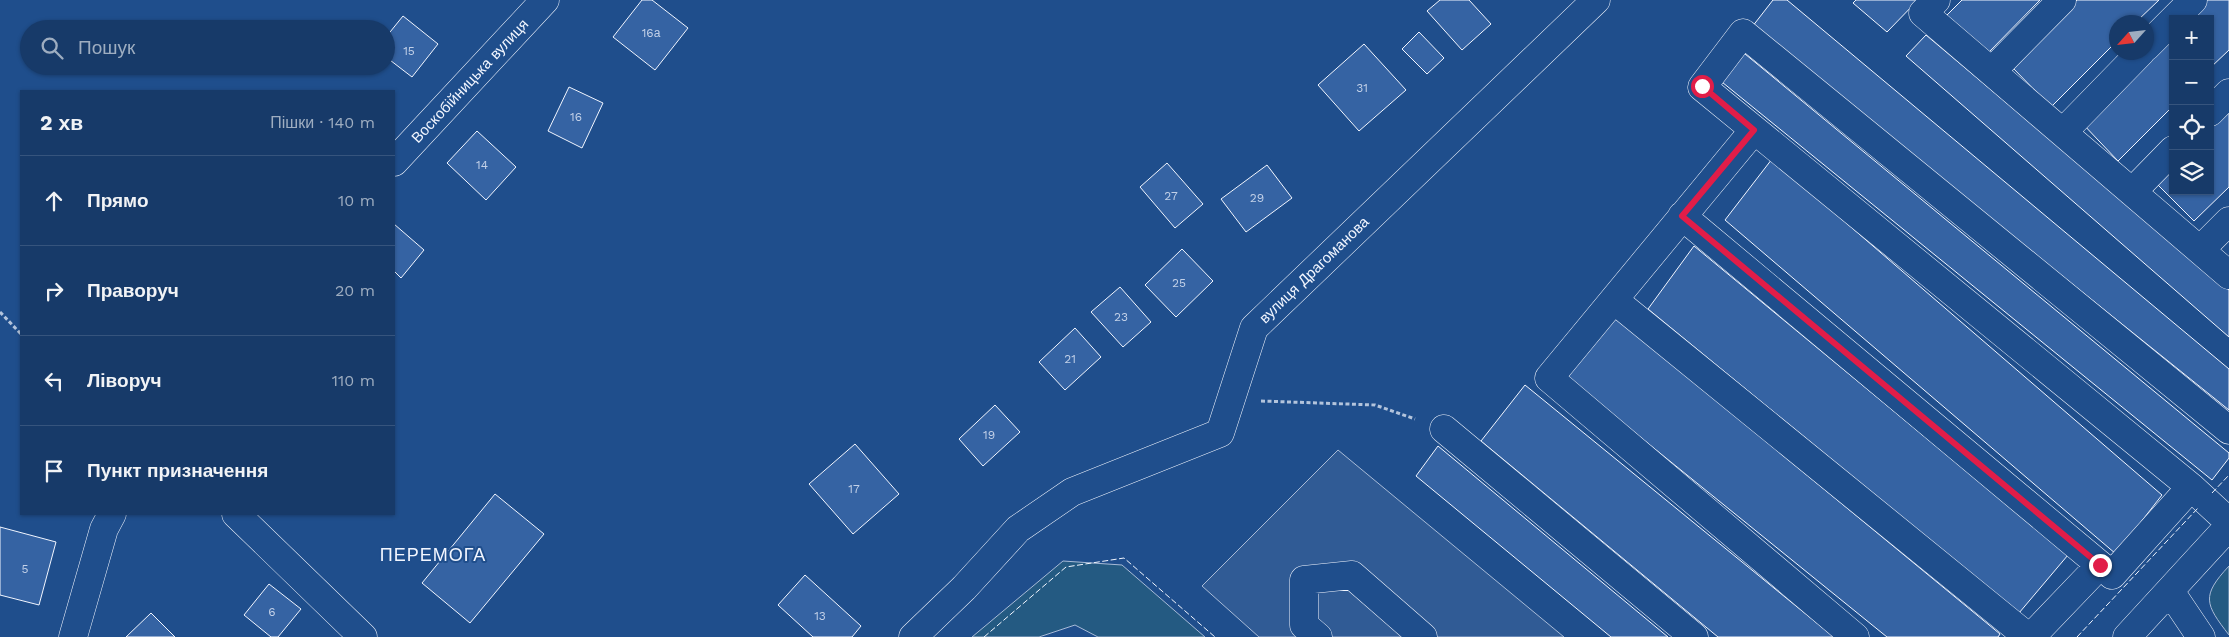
<!DOCTYPE html>
<html lang="uk">
<meta charset="utf-8">
<style>
:root{--surface:#173a69;--page:#244571;--text:#f1f3f6;--muted:#9eadc0;--line:#36547d}
body{margin:0;font-family:"Work Sans",sans-serif;background:var(--page);color:var(--text)}
.controls{position:absolute;right:15px;top:15px;display:grid;overflow:hidden;border-radius:0px;box-shadow:0 1px 4px #0004}
.controls button{width:45px;height:45px;display:grid;place-items:center;padding:0;border:0;border-bottom:1px solid var(--line);background:var(--surface);color:var(--text);font:25px sans-serif}
.compass{position:absolute;left:2109px;top:15px;width:45px;height:45px;border-radius:50%;background:var(--surface);box-shadow:0 1px 4px #0004;rotate:243deg}
.stop{position:absolute;width:15px;height:15px;margin:-11px;border:4px solid #e11d48;border-radius:50%;background:#fff}
.stop.end{background:#e11d48;border-color:#fff;box-shadow:0 1px 5px #0008}
.list{margin:0;padding:0;list-style:none}
h2{display:flex;justify-content:space-between;align-items:center;height:65px;margin:0;padding:0 20px;font-size:21px}
h2 small{font-size:16px;font-weight:400;color:var(--muted)}
.list li{display:grid;grid-template-columns:32px 1fr auto;gap:15px;align-items:center;box-sizing:border-box;height:90px;padding:0 20px;border-top:1px solid var(--line)}
.list b{display:block;font-size:19px;white-space:nowrap}
.list em{font-size:16px;font-style:normal;color:var(--muted)}
.icon{flex:none;width:28px;height:28px;fill:none;stroke:currentColor;stroke-width:2;stroke-linecap:round;stroke-linejoin:round}
.map{position:relative;flex:none;width:2229px;height:637px;overflow:hidden}
.search{position:absolute;background:var(--surface);box-shadow:0 1px 4px #0004;left:20px;top:20px;width:375px;height:55px;display:flex;align-items:center;gap:12px;box-sizing:border-box;padding:0 18px;border-radius:28px;color:var(--muted);font-size:19px}
.panel{position:absolute;background:var(--surface);box-shadow:0 1px 4px #0004;left:20px;top:90px;width:375px;height:425px;border-radius:0px}
.map>svg:first-child{display:block}
</style>
<div class="map">
<svg width="2229" height="637" viewBox="0 0 2229 637">
<rect width="100%" height="100%" fill="#1f4e8c"/>
<!-- green -->
<path fill="#245a82" stroke="#a8bbd7" d="M1063 561 1122 565 1205 637H1098L1075 625 1039 637H972Z
M2229 566V635C2205 604 2201 596 2229 566Z"/>
<!-- parking -->
<path fill="#305b95" stroke="#a8bbd7" d="M1338 450 1564 637H1259L1202 586Z"/>
<!-- building -->
<path fill="#3563a3" stroke="#f2f6ff" d="M642 0H652L688 28 655 70 613 37Z
M1440 0H1469L1491 24 1462 50 1427 11Z
M1773 0H1787L2229 369V410L1752 27Z
M1856 0H1918L1887 32 1853 3Z
M1962 0H2040L1988 53 1946 16Z
M2077 0H2159L2136 22H2116V42L2051 107 2011 66Z
M2205 0H2229V50L2210 68V19H2186Z
M403 16 438 44 412 77 386 57V37Z
M1419 32 1444 58 1427 74 1402 49Z
M2173 32V106L2118 161 2081 122Z
M1926 35 2229 290V337L1906 56Z
M1364 44 1406 90 1359 131 1318 85Z
M1739 49 2229 453V458L2212 480 1717 78Z
M569 87 603 103 582 148 548 131Z
M2229 106V187L2194 221 2154 181 2173 162V191H2210V125Z
M477 131 516 167 486 200 447 163Z
M1772 159 2162 495 2116 554 1725 220Z
M1167 163 1203 204 1175 228 1140 187Z
M1267 165 1292 198 1246 232 1221 199Z
M394 224 424 250 401 278 394 271Z
M1694 246 2068 555 2019 613 1648 309Z
M1182 249 1213 281 1176 317 1145 285Z
M1120 287 1151 322 1123 347 1091 312Z
M1615 317 2000 634 1998 637H1887L1566 377Z
M1075 328 1101 357 1065 390 1039 362Z
M1525 385 1834 637H1718L1481 441Z
M995 405 1020 432 983 466 959 439Z
M855 444 899 494 853 534 809 484Z
M1438 446 1668 637H1611L1416 476Z
M495 494 544 534 470 623 422 583Z
M0 527 56 542 39 605 0 595Z
M805 575 861 626 852 637H813L778 605Z
M269 584 301 609 278 637H271L244 615Z
M151 613 175 637H126Z"/>
<g fill="none" stroke-linecap="round" stroke-linejoin="round">
<defs>
<path id="minor" d="M1936 0 1923 13 2229 275
M2174 19 2193 0
M2146 47 2173 20
M1992 71 2062 0
M2210 112 2229 93
M1754 130 1549 378 1855 637
M2063 132 2141 52
M394 162 545 0
M2132 192 2173 150
M1682 216 2112 575 2191 487 1702 87 1743 33 2229 430
M2200 250 2229 221
M1614 300 2028 637
M1444 429 1694 637
M2191 487 2229 522
M236 514 363 637
M2170 591 2201 637
M73 637 104 529 112 514
M913 637 964 588 1018 529 1072 492 1220 433 1254 328 1596 0
M1318 637 1304 625V580L1352 575 1423 637
M2031 637 2100 565
M2127 637 2229 526"/>
</defs>
<!-- minor casing -->
<use href="#minor" stroke="#f2f6ff" stroke-width="29"/>
<!-- path -->
<path stroke="#b3c4dc" stroke-width="3" stroke-dasharray="4 2.5" stroke-linecap="butt" d="M0 312 21 334
M1261 401 1375 405 1415 419"/>
<!-- minor -->
<use href="#minor" stroke="#1f4e8c" stroke-width="28"/>
<!-- fence -->
<path stroke="#f2f6ff" stroke-width="1" stroke-dasharray="6 2.5" stroke-linecap="butt" d="M2212 493 2229 475
M984 637 1066 567 1124 558 1215 637
M2077 637 2198 508"/>
</g>
<g fill="none" stroke-linecap="round" stroke-linejoin="round">
<!-- route -->
<path stroke="#e11d48" stroke-width="6" d="M1702 86 1754 130 1682 216 2100 565"/>
</g>
<g text-anchor="middle" stroke-width="4" stroke-linejoin="round" paint-order="stroke">
<!-- number labels -->
<g font-size="12" fill="#c3d1e8">
<text x="651" y="37">16а</text>
<text x="409" y="55">15</text>
<text x="1362" y="92">31</text>
<text x="576" y="121">16</text>
<text x="482" y="169">14</text>
<text x="1171" y="200">27</text>
<text x="1257" y="202">29</text>
<text x="1179" y="287">25</text>
<text x="1121" y="321">23</text>
<text x="1070" y="363">21</text>
<text x="989" y="439">19</text>
<text x="854" y="493">17</text>
<text x="25" y="573">5</text>
<text x="272" y="616">6</text>
<text x="820" y="620">13</text>
</g>
<!-- street labels -->
<g font-size="15" fill="#f2f6ff" stroke="#1f4e8c">
<text transform="translate(470 81) rotate(-47)" y="5">Воскобійницька вулиця</text>
<text transform="translate(1314 270) rotate(-44)" y="5">вулиця Драгоманова</text>
</g>
<!-- quarter labels -->
<g font-size="18" letter-spacing="1" fill="#f2f6ff" stroke="#1f4e8c">
<text x="433" y="561">ПЕРЕМОГА</text>
</g>
</g>
</svg>
<div class="controls">
<button>+</button>
<button>−</button>
<button><svg class="icon" aria-label="locate" viewBox="0 0 24 24"><circle cx="12" cy="12" r="6"/><path d="M12 2v4M12 18v4M2 12h4M18 12h4"/></svg></button>
<button><svg class="icon" aria-label="layers" viewBox="0 0 24 24"><path d="M12 4l9 5-9 5-9-5zM3 14l9 5 9-5"/></svg></button>
</div>
<svg class="compass" viewBox="-18 -18 36 36"><path d="M0-13l5 13h-10z" fill="#e53935"/><path d="M0 13l5-13h-10z" fill="#9eadc0"/></svg>
<div class="stop" style="left:1702px;top:86px"></div>
<div class="stop end" style="left:2100px;top:565px"></div>
<div class="search"><svg class="icon" aria-label="search" viewBox="0 0 24 24"><circle cx="10" cy="10" r="6"/><path d="M15 15l6 6"/></svg>Пошук</div>
<section class="panel">
<h2>2 хв<small>Пішки · 140 m</small></h2>
<ul class="list">
<li><svg class="icon" aria-label="ahead" viewBox="0 0 24 24"><path d="M12 20V5M6 11l6-6 6 6"/></svg><div><b>Прямо</b></div><em>10 m</em></li>
<li><svg class="icon" aria-label="right" viewBox="0 0 24 24"><path d="M7 20v-9h11M14 6l5 5-5 5"/></svg><div><b>Праворуч</b></div><em>20 m</em></li>
<li><svg class="icon" aria-label="left" viewBox="0 0 24 24"><path d="M17 20v-9H6M10 6l-5 5 5 5"/></svg><div><b>Ліворуч</b></div><em>110 m</em></li>
<li><svg class="icon" aria-label="arrive" viewBox="0 0 24 24"><path d="M6 21V4h12l-3 4 3 4H6"/></svg><div><b>Пункт призначення</b></div></li>
</ul>
</section>
</div>
